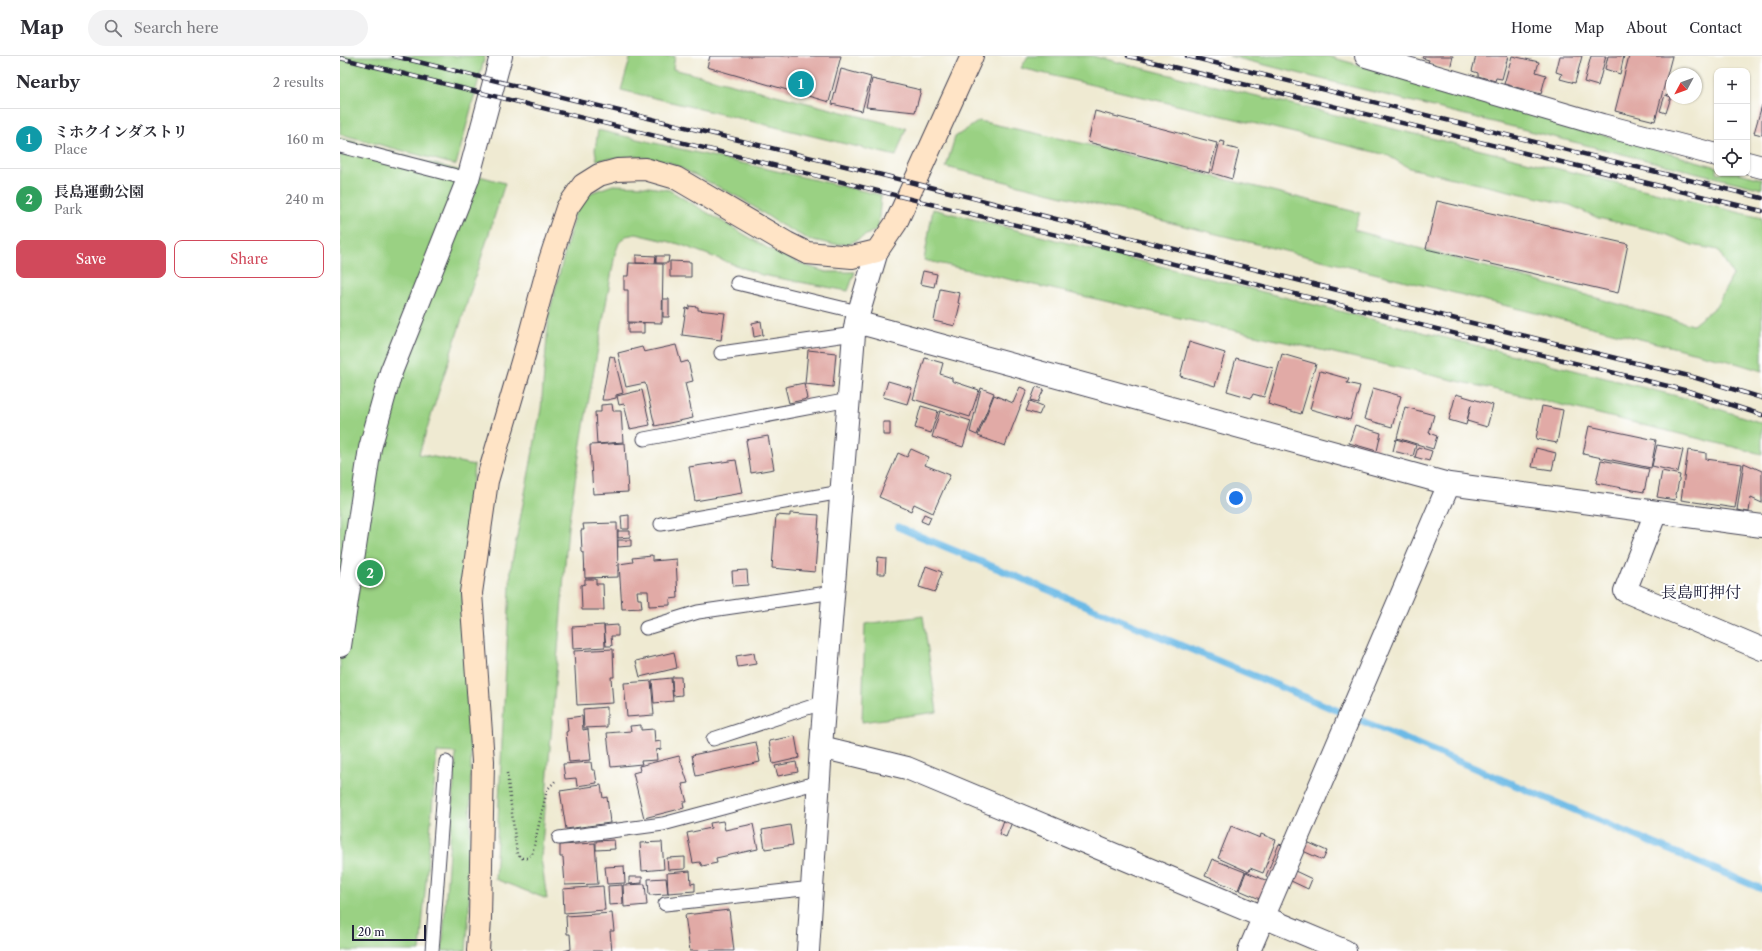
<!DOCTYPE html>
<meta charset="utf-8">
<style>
:root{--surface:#fff;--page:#f2f2f3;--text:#2b2b33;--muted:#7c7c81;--line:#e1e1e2;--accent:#d1495b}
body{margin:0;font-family:"Libre Caslon Text","Noto Serif JP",serif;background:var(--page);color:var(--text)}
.controls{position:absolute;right:12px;top:12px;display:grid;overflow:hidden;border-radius:8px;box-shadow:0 1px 3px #0004}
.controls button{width:36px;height:36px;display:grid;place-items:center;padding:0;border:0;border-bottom:1px solid var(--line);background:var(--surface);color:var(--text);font:20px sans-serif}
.compass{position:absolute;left:1326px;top:12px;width:36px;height:36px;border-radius:50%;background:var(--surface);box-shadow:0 1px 3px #0004;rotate:229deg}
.scale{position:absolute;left:12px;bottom:10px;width:74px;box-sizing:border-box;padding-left:4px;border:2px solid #22223b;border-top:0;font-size:11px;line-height:14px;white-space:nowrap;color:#22223b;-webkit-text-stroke:3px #fff;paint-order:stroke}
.you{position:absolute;left:896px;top:442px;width:14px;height:14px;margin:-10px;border:3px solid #fff;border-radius:50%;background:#1a73e8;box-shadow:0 0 0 6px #1a73e833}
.badge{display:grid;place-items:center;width:26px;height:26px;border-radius:50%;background:var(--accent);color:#fff;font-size:13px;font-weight:700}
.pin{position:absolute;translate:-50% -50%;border:2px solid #fff;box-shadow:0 1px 4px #0006}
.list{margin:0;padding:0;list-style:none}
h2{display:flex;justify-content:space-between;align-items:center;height:52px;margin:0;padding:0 16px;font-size:17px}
h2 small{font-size:13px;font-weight:400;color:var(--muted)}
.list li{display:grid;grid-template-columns:26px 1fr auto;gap:12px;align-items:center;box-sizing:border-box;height:60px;padding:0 16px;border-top:1px solid var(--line)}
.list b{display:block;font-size:15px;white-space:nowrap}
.list p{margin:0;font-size:13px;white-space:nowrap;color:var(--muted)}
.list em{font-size:13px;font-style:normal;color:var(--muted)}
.actions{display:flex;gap:8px;padding:12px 16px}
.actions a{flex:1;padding:9px 0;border:1px solid var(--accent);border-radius:8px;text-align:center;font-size:14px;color:var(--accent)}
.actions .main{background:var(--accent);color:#fff}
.icon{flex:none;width:22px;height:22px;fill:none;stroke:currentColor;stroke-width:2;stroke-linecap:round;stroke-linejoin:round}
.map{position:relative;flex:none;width:1422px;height:895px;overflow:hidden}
header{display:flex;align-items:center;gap:24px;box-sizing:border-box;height:56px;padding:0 20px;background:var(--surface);border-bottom:1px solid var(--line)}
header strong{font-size:19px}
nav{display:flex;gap:22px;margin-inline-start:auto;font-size:14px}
.search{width:280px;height:36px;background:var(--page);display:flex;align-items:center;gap:10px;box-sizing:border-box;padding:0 14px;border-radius:22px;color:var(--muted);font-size:15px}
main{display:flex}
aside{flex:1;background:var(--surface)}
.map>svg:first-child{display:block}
</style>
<header>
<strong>Map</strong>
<div class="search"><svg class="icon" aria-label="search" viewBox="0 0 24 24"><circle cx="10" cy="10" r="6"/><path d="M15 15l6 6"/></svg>Search here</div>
<nav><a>Home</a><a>Map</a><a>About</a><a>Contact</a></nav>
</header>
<main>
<aside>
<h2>Nearby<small>2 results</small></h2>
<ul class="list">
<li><span class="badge" style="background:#0f9aa8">1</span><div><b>ミホクインダストリ</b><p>Place</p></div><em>160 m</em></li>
<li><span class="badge" style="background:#2e9e5b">2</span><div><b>長島運動公園</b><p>Park</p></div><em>240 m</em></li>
</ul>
<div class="actions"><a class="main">Save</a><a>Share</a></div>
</aside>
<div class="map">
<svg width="1422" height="895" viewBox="0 0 1422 895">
<rect width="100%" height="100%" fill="#fff"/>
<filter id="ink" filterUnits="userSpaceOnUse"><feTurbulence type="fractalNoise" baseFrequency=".025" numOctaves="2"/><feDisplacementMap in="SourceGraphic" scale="8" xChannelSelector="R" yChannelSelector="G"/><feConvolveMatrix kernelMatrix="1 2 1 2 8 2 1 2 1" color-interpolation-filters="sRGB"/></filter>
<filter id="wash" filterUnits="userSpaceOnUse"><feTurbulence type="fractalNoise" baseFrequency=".012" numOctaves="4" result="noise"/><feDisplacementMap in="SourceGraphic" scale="16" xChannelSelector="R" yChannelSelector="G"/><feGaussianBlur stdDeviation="0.9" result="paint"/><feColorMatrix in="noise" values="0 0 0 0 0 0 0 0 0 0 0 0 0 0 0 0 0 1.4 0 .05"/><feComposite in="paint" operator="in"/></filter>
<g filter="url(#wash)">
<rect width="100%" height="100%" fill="#efead2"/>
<!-- green -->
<path fill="#9ad183" stroke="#5e7a5f" d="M0 0H145L116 109 0 78Z
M291 0H335L333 13 566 72 556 100 281 34Z
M688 0H752L1422 162V315L1389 305 606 111 615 81 639 65 745 88 1020 157 1014 174 1353 269 1376 250 1393 219 1378 194 1352 189 1320 176 1258 162 1230 149 1069 112 1047 99 681 12Z
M889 0H987L1377 111V117H1399L1422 123V133Z
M258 74 541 139 538 173 509 188H491L468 183 441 169 402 143 327 105 296 100 257 104 255 94Z
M0 82 165 127 79 398 134 409 123 533V568L131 704 129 857 126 895H102L116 697 97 696 80 895H0Z
M273 129 302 130 329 134 429 193 464 209 486 216H515L508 235 422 219 339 188 296 178 286 180 279 187 275 198 242 381 228 471 201 802 207 843 155 823 171 511 201 353 209 258 235 157 250 137Z
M593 153 1345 342 1422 367V398L1201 344 584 204Z
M583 560 597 656 522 666 525 568Z"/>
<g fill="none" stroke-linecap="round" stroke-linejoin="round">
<!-- stream -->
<path stroke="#6cbae6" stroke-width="7" d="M558 471 1003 657
M1020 664 1422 833"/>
</g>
<g id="blocks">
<!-- building -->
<path fill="#e1aaa6" d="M370 0H501L489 46 367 11Z
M1083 0H1113L1110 13 1088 7 1089 4 1082 2Z
M1136 0H1168L1162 23 1156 22 1155 25 1138 20V17L1132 15Z
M1172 0 1199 6 1196 16 1206 19 1201 38 1164 28Z
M1220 0H1242L1235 27 1220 23 1222 18 1216 16Z
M1251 0H1266L1258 30 1244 26Z
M1268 0H1284L1280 18 1265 13Z
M1289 0H1332L1315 65 1275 55Z
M501 13 531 21 522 55 492 48Z
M532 23 581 34 575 56 526 51Z
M1325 39 1331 41 1326 57 1320 55Z
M1422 49V79L1414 77Z
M755 55 877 87 869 117 748 86Z
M880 85 885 86 884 90 899 94 892 123 872 117Z
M1097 145 1288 188 1278 237 1086 193Z
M296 199 316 200 315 207H296Z
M316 200H329L328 207H316Z
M330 205 351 206V221H330Z
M289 207 323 208 322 267 288 266V234H284V220H288Z
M583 215 597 218 594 231 580 228Z
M600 233 620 237 618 247 620 248 615 270 594 265Z
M323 243H329V261H323Z
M349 250 358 251V254L385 257 381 284 342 279 346 252 349 253Z
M421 265 423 279 414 281 412 267Z
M288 267H304V277H288Z
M849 286 885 297 875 330 840 320Z
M336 289 341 307 348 305 353 325 345 327 353 362 315 370 305 327 286 331 278 297 302 291 304 296Z
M468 294 496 297 493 331 465 328Z
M942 298 976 308 961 358 928 348Z
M270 300 274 301 283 337 276 339V342L267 344H262Z
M585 302 603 307 600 318 612 322V325L639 334 630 361 573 343Z
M896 302 933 312 924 341 913 338 911 342 887 335Z
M980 315 1009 323 1007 327 1020 330 1010 364 970 353Z
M548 325 572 332 567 348 543 341Z
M464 327 467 343 449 347 445 331Z
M680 331 687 334 665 390 638 380 654 339 673 347Z
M696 331 704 333 698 346 691 344Z
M641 332 654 337 637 379 630 376Z
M1033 332 1061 340 1052 371 1024 363Z
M302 334 310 369 290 373 284 348 279 349 277 340Z
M1116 338 1153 349 1147 371 1127 365 1131 349 1126 369 1109 364Z
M690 345 703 350 699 359 686 355Z
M272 348 273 355H281L283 386 257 388 255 356H261V349Z
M581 350 598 355 591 377 575 372Z
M1202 350 1223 354 1217 387 1196 383Z
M1065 351 1094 359 1089 377 1097 380 1093 393 1057 382Z
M600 355 631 365 623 391 592 381Z
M543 366H550V379H543Z
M1015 369 1041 377 1037 395 1009 387Z
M1249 370 1316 384 1311 412 1243 398Z
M428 380 434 413 411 417 406 384Z
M1056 383 1076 389 1073 400 1053 395Z
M285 387 288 436 253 438 250 389Z
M1317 389 1343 394 1338 416 1312 410Z
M1078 391 1092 395 1089 405 1075 401Z
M1196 392 1216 397 1212 414 1192 411Z
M571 393 589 401 585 409 610 419 593 457 574 448 571 455 539 441 558 397 567 401Z
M1348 394 1366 397V403L1402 408 1395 452 1341 444Z
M396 404 402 437 355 445 349 411Z
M1261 404 1309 413 1304 436 1256 427Z
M1404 407 1422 415V447L1411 442 1409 456 1397 454Z
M1322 415 1340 419 1335 444 1317 441Z
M450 457 479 459 475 516 432 512 436 459 450 460Z
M584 458 591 461 588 468 581 465Z
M289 459V473H282L281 460Z
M277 467 278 521 245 522 244 497 242 496 241 474H244L243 468Z
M278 475H290V481L278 482Z
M278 484H291V490L278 491Z
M312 500V505L336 503 338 542 330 543V549L309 550 308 535H297L298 543H301L302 552 282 553 279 508 293 506 292 502Z
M538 501 546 502 545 518H537Z
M586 510 602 516 595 536 579 531Z
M407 514 408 529 393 530 392 515Z
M245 523H256V528H263L264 554H242L241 529 245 528Z
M264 569 265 591 233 593 232 571Z
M278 569V580H271L272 590H266L264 570Z
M273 593 274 621H271L273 647 237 649 234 595Z
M334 596 337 612 300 621 296 605Z
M414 597 416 608 398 611 396 600Z
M332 621H341L342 639 333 640Z
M331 622 333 645 314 647 312 624Z
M311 625 314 659 287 661 284 627Z
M267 651V671L244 672 243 653Z
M242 660 243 674 248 673 251 704 229 706 226 676 228 675 227 662Z
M301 669V674L314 673 315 686 321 685V693L316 694 317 704 301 705 302 708 271 711 267 677 291 675 290 670Z
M455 680 459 702 433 708 429 685Z
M416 686 420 706 356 720 352 699Z
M339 700 348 727 342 728 347 746H343L344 752 304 762 293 717 300 715 299 710Z
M251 706 252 714H255L257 727 237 730 236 722 225 723 223 708Z
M456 706 458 716 438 720 435 710Z
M261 729 263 742 267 741 270 767 226 773 220 735Z
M664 764 672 766 666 781 659 778Z
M383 765 385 774 413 768 418 793 376 802 377 807 362 810 360 806 353 807 347 777 371 772 370 767Z
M450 769 453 789 425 793 422 774Z
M891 770 920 782 921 778 936 784 923 817 910 812 909 816 878 802Z
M274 784 275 793 256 794V785Z
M322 786 324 813 302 815 300 787Z
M967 786 987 795 983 804 963 795Z
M255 787 258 828 225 829 223 801H220V789Z
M939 788 947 791 933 823 926 820Z
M345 801V813L328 814 327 802Z
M872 803 905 816 898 834 865 820Z
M284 810 285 827 267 828 265 811Z
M350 815 351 828 355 827V835L328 837 327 817Z
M955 815 972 823 968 833 951 825Z
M906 816 930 826 922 844 899 834Z
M289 821H302V827L289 828Z
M326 822 328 838 309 839 308 823Z
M305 828 307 849 284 851 283 829Z
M282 829 283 848 269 849 268 830Z
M263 830 265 854 224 857 223 833Z
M389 854 394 895H350L345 859Z
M272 857 274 875H270L272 895H224L231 893 230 878H227L226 860Z"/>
</g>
</g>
<g filter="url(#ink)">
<use href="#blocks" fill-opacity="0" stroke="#414052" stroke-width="1"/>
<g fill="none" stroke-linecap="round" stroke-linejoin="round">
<defs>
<path id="lane" d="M0 90 128 123
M397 227 518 256
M381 297 514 278
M304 383 509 344
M321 468 501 436
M306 572 358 556 494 536
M373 683 485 646
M219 782 323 768 479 726
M325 848 472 832
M92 895 106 706"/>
<path id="street" d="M1026 0 1262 69 1377 99
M1407 107 1422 111
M516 266 1109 428 1422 470
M1316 456 1285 535 1422 593
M0 590 30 392 51 316 128 123 161 0
M481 691 567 712 1005 895
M468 895 481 691 514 278 516 266 537 195
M909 895 1109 428"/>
<path id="secondary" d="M138 895 140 862 143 705 131 537 147 425 189 282 210 204 227 152 243 129 259 119 277 114 305 113 336 122 447 187 467 197 512 201 537 195 556 167 632 0"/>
</defs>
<!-- lane casing -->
<use href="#lane" stroke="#414052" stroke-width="15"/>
<!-- street casing -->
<use href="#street" stroke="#414052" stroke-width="24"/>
<!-- secondary casing -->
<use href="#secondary" stroke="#414052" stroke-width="24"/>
<!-- path -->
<path stroke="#414052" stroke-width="2.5" stroke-dasharray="1 3" stroke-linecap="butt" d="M167 717 177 798 182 802H187L192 798 207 734 217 723"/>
<!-- lane -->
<use href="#lane" stroke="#fff" stroke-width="13"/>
<!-- street -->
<use href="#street" stroke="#fff" stroke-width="22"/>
<!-- secondary -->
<use href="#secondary" stroke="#ffe4c6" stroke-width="22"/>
<defs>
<path id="rail" d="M54 0 546 120 969 227 1353 321 1422 342
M788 0 1422 155
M847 0 1422 142
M0 2 1348 335 1422 359"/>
</defs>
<!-- rail casing -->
<use href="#rail" stroke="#22223b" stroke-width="4.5"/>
<!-- rail -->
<use href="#rail" stroke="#fff" stroke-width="3" stroke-dasharray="9" stroke-linecap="butt"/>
</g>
</g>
<g text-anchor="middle" stroke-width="4" stroke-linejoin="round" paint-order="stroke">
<!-- quarter labels -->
<g font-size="16" fill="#22223b" stroke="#fff">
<text x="1361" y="542">長島町押付</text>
</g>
</g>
</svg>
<div class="controls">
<button>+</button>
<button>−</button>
<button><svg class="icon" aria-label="locate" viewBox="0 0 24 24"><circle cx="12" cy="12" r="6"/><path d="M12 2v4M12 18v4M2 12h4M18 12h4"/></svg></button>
</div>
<svg class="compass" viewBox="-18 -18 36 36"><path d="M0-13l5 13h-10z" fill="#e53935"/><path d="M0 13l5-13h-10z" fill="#7c7c81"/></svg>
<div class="scale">20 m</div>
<div class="you"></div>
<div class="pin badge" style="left:461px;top:28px;background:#0f9aa8">1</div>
<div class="pin badge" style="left:30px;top:517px;background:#2e9e5b">2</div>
</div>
</main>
